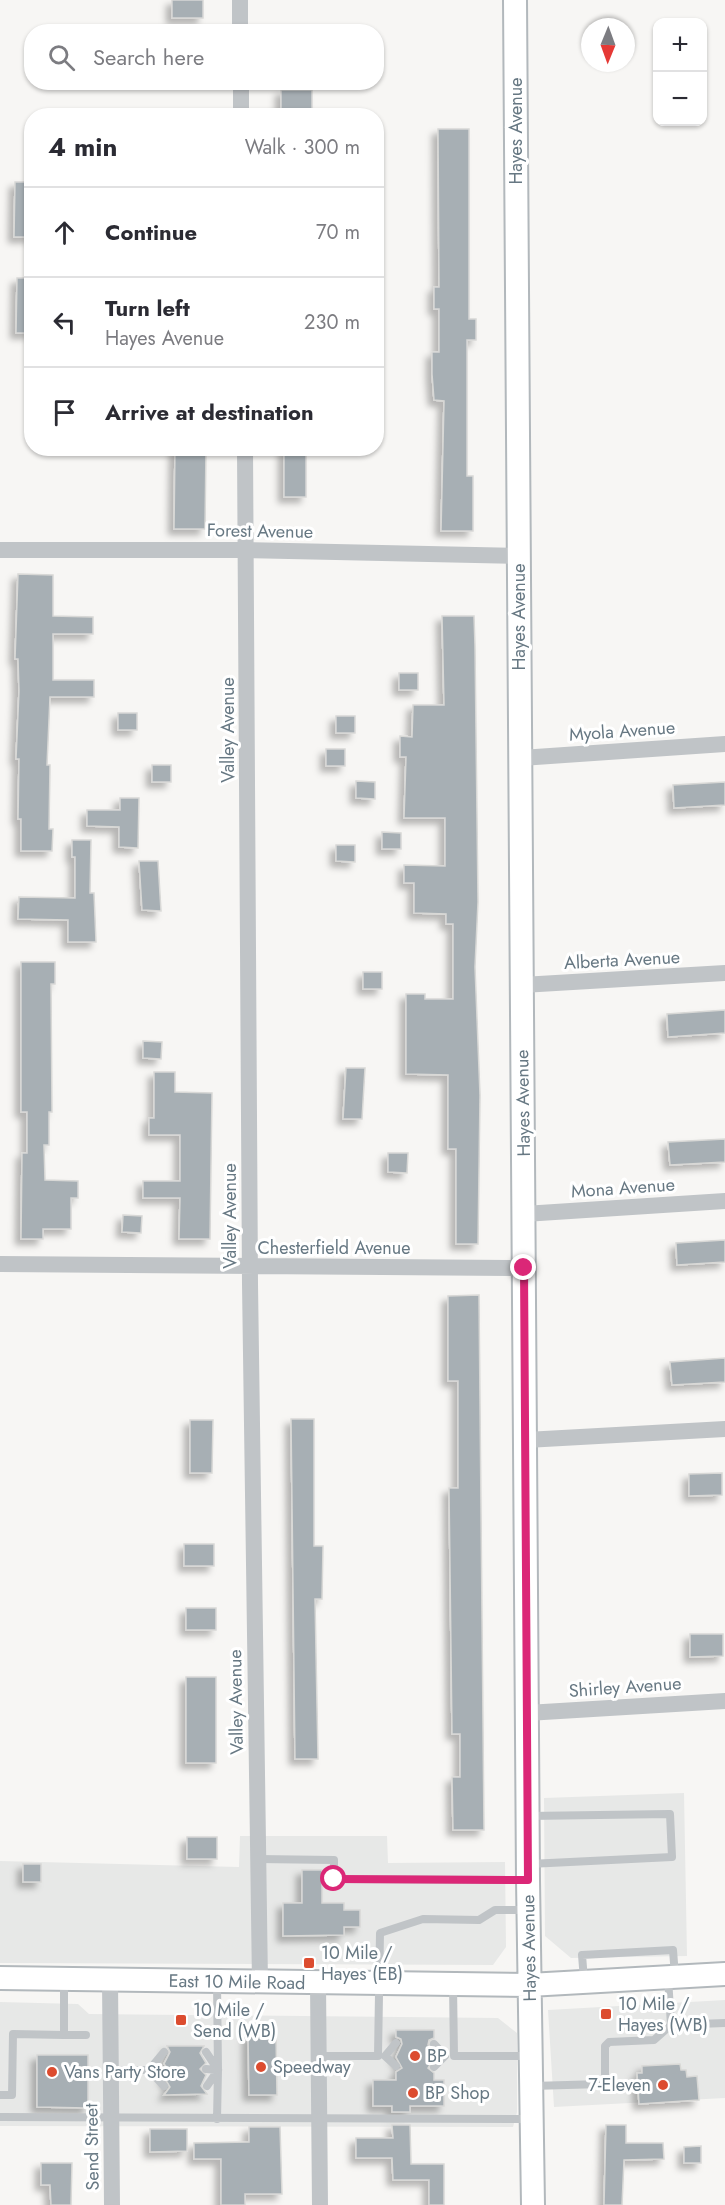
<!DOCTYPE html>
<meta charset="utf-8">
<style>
:root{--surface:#fff;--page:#f2f2f3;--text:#2b2b33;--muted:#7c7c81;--line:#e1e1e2}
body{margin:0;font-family:Jost,sans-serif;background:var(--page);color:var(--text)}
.controls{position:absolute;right:18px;top:18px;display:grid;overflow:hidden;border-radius:12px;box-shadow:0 2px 4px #0004}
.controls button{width:54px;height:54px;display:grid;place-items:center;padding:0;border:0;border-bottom:2px solid var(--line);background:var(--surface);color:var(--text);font:30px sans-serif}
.compass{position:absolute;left:581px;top:18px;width:54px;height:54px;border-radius:50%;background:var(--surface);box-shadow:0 2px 4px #0004;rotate:181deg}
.stop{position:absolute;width:18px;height:18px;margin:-14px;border:4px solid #db2777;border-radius:50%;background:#fff}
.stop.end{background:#db2777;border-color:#fff;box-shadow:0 2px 6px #0008}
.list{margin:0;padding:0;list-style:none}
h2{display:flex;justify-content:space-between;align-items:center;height:78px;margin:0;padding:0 24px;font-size:26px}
h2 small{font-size:20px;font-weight:400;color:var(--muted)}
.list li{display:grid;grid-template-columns:39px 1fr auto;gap:18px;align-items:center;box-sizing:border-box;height:90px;padding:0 24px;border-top:2px solid var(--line)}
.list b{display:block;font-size:22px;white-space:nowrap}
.list p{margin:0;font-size:20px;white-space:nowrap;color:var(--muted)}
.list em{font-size:20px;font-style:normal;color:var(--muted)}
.icon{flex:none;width:33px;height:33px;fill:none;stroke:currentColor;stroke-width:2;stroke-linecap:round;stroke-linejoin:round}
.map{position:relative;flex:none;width:725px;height:2205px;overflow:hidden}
.search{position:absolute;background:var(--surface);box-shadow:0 2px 4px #0004;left:24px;top:24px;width:360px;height:66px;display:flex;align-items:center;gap:15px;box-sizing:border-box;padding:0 21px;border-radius:24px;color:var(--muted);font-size:22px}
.panel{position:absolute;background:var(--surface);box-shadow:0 2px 4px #0004;left:24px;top:108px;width:360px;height:348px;border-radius:24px}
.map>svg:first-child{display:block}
</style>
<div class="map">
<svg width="725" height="2205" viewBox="0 0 725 2205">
<defs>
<filter id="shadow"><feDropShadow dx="-5.5" dy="5.5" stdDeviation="3" flood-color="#0004"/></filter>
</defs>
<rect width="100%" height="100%" fill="#f7f6f4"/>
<!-- built -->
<path fill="#e7e8e7" d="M684 1793 687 1956 571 1958 545 1936 544 1798Z
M240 1836H387L388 1863 505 1862 506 1947 493 1965 0 1963V1861L239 1867Z
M725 2000V2098L554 2107 548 2010Z
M0 2002 78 2004 89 2014 498 2018 517 2033V2112L513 2127 0 2126Z"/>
<!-- building -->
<path fill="#a7afb4" stroke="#d8d8d6" stroke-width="1.5" filter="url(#shadow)" d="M172 0H203V18H172Z
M281 90H312V112H281Z
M438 129H469V319H476V340H467V476H473V531H441L444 401 434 400 432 374V352H439V309H434V287H439Z
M15 182H32V237H14Z
M17 278H32V333H16Z
M175 448H206L205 529H174Z
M284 448H306V497H284Z
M18 574 53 575V616L93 617V634H53V680H94V697H50L47 765H50L49 829H53L52 851H21V819H18L19 759H16L19 691 18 659H15Z
M442 616H474L475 646 478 902 475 967 480 1095 478 1244H456V1149H448V1075L406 1074V994H425V999H453V924H446V914L414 913V883H404V865L445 866V818H404L406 757H400V736L412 737 413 705H444Z
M399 673H418V690H399Z
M118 713H137V730H118Z
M336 716H355V733H336Z
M326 749H345V766H326Z
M152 765H171V782H152Z
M356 781 375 782V799L356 798Z
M725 782V805L674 808 673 785Z
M120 798H139L138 848 119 847V827L87 826V810H120Z
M382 832 401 833V849H382Z
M72 840H91L90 893H94L96 942H68V920L18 919 19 897 75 898V857H72Z
M336 845H355V862L336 861Z
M139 861H158L161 911 142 910Z
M21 962H55V984H51L52 1112H49V1145H44L45 1180 78 1181V1198H71V1229H43V1239H21L22 1153H27V1112H21Z
M363 972H382V989H363Z
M725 1010V1033L668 1037 667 1014Z
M143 1041 162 1042 161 1059 143 1058Z
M346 1068H365L362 1119H343Z
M154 1072H175V1092L212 1093 210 1239H179L180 1198H143V1181H180V1135H149V1118H154Z
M725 1139V1162L670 1165 668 1142Z
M388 1153H408L407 1173 388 1172Z
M123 1215 142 1216 141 1233 122 1232Z
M725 1240V1262L677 1265 676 1243Z
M479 1295 484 1830H453L452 1777H460V1734H452L449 1488H458V1381H448V1296Z
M725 1358V1382L672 1385 670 1362Z
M291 1419H314V1546H323L322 1599H315L318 1759H295Z
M190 1420H213L212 1473H190Z
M722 1473V1495L689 1496V1474Z
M184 1544H214V1566H184Z
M186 1608H216V1630H186Z
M690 1634H723V1656L690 1657Z
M186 1677H216V1763H186Z
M187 1837H217V1859H187Z
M23 1864H41V1882H23Z
M302 1870H322V1903H344V1910H360V1927H344V1935L283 1936V1903H302Z
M396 2030H434V2038L429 2040 428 2045 434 2058 428 2068 434 2073V2080H444V2106H410V2112H392V2106H373V2080H396V2072L402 2068 396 2057 402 2044 401 2039 396 2037Z
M248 2034H276L277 2095H249Z
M167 2046H204L200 2053 206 2063 200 2069 206 2075 201 2086 207 2094 164 2095 170 2087 164 2077 170 2071 164 2064 170 2052Z
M37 2055H88V2108L37 2107Z
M680 2064 681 2070H686L687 2077 697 2076 699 2100 639 2104 637 2073H642V2066Z
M392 2125H410L411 2164H444V2205H429V2180H393L392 2158H356V2138H393Z
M606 2125H626V2143H663L664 2159 624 2160 622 2205H604Z
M249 2127H280L282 2194H245V2205H221V2159H194V2143L249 2142Z
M150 2129H187V2151L150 2152Z
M701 2146V2163H684V2147Z
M41 2163H72L71 2205H51L50 2185H41Z"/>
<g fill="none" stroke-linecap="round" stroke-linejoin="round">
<defs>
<path id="secondary" d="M515 0 528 1880 533 2205
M0 1978 529 1985 725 1974"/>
</defs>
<!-- secondary casing -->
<use href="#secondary" stroke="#b2b8bc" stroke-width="26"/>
<!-- lane -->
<path stroke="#c0c4c7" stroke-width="8" d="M528 1816 670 1814 672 1857 529 1864
M258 1859 334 1860V1879L528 1880
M668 1978 671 2025 725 2023
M584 1980 582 1955 673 1950 675 1976
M453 1985 454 2056H529
M64 2035H86
M164 2052 149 2070 164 2086
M206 2052 218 2070 217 2119
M318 2056H378L380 1933 423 1919 479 1920 495 1910H528
M396 2066 385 2056 396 2043
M434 2067 445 2056 434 2044
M206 2069 218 2070 217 1982
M110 2070H164
M207 2086 218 2070
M532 2086 602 2084 605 2080V2046L609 2042 654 2040 671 2025
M0 2095H12L13 2034 64 2035V1979
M0 2117 531 2119"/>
<!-- street -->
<path stroke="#c0c4c7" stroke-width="16" d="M240 0V32
M241 82V116
M245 448 250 1284 260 1983
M0 550H247L519 556
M521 758 725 744
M522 985 725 973
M524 1214 725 1201
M0 1264 524 1268
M526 1440 725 1429
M527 1713 725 1701
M110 1980 112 2205
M318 1983 320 2205"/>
<!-- secondary -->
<use href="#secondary" stroke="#fff" stroke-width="22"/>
</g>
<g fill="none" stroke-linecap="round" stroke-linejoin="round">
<!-- route -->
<path stroke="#db2777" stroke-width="8" d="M334 1879 528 1880 524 1268"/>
</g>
<!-- markers -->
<g fill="#dc4c2f" stroke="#fff" stroke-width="2">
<rect x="303" y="1957" width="12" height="12" rx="3"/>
<rect x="600" y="2008" width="12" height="12" rx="3"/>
<rect x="175" y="2014" width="12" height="12" rx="3"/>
<circle cx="415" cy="2056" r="6"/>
<circle cx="261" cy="2067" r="6"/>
<circle cx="52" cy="2072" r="6"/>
<circle cx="663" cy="2085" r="6"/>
<circle cx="413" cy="2093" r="6"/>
</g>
<g text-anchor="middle" stroke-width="6" stroke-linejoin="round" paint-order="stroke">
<!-- street labels -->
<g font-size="18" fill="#677883" stroke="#fff">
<text transform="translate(516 131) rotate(-90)" y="6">Hayes Avenue</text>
<text transform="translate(260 531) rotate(1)" y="6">Forest Avenue</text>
<text transform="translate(519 617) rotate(-90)" y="6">Hayes Avenue</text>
<text transform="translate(228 730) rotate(-90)" y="6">Valley Avenue</text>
<text transform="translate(622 731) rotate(-4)" y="6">Myola Avenue</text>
<text transform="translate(622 960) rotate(-3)" y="6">Alberta Avenue</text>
<text transform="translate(523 1103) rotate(-91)" y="6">Hayes Avenue</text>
<text transform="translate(623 1188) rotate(-4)" y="6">Mona Avenue</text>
<text transform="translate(230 1216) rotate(-90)" y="6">Valley Avenue</text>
<text x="334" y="1254">Chesterfield Avenue</text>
<text transform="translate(625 1687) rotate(-4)" y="6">Shirley Avenue</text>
<text transform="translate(236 1702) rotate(-91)" y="6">Valley Avenue</text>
<text transform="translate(529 1948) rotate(-91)" y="6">Hayes Avenue</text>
<text transform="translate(237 1982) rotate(1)" y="6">East 10 Mile Road</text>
<text transform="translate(92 2147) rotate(-91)" y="6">Send Street</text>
</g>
<!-- poi labels -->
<g font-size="18" fill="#677883" stroke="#fff" text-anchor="start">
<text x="321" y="1959">10 Mile /<tspan x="321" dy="21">Hayes (EB)</tspan></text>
<text x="618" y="2010">10 Mile /<tspan x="618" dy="21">Hayes (WB)</tspan></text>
<text x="193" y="2016">10 Mile /<tspan x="193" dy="21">Send (WB)</tspan></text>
<text x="427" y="2062">BP</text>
<text x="273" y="2073">Speedway</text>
<text x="64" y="2078">Vans Party Store</text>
<text x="651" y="2091" text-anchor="end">7-Eleven</text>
<text x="425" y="2099">BP Shop</text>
</g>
</g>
</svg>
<div class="controls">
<button>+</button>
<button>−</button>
</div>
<svg class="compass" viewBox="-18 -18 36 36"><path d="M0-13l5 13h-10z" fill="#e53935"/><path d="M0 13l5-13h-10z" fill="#7c7c81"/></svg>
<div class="stop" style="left:334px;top:1879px"></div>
<div class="stop end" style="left:524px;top:1268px"></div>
<div class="search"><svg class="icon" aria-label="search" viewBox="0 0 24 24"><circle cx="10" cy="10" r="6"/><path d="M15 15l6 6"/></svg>Search here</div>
<section class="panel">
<h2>4 min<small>Walk · 300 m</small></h2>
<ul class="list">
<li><svg class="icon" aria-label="ahead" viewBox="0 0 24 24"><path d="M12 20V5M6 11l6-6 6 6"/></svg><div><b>Continue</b></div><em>70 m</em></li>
<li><svg class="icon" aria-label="left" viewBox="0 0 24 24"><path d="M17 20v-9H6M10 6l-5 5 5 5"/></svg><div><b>Turn left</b><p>Hayes Avenue</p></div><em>230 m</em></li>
<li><svg class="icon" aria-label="arrive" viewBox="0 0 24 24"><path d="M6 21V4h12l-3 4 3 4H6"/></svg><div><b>Arrive at destination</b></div></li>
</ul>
</section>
</div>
